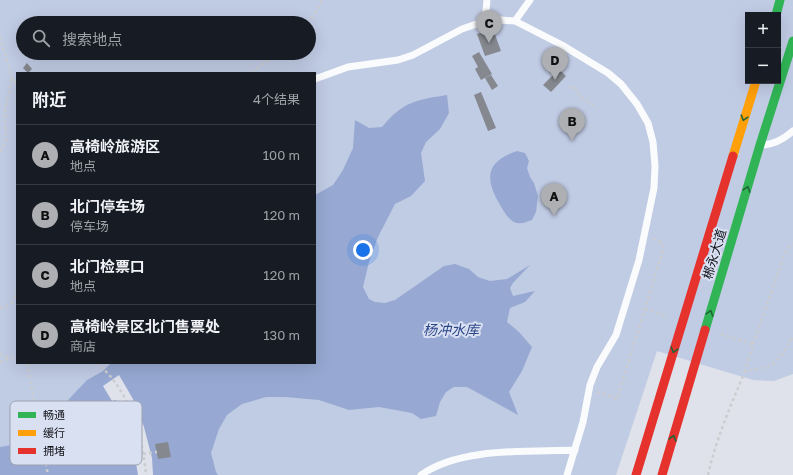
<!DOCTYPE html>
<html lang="zh">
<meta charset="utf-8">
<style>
:root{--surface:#171b24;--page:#20242c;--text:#f1f3f6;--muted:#9ea1a6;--line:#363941;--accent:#adafb3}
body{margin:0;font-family:"Golos Text","Noto Sans SC",sans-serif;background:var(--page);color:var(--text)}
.controls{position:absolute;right:12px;top:12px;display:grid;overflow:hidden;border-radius:0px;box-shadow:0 4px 16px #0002}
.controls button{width:36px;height:36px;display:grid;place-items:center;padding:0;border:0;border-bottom:1px solid var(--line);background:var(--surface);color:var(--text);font:20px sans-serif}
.you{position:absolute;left:363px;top:250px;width:14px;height:14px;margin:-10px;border:3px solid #fff;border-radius:50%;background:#1a73e8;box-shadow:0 0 0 6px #1a73e833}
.badge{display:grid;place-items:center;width:26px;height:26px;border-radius:50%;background:var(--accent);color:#111;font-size:13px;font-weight:700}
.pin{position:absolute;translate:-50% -33px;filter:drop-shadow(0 1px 2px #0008)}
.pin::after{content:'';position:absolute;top:21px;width:14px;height:12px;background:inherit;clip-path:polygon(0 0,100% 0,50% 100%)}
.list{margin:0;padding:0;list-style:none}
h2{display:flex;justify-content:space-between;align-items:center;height:52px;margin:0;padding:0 16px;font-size:17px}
h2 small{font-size:13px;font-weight:400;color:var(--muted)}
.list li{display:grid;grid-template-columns:26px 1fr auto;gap:12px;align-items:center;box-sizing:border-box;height:60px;padding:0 16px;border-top:1px solid var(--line)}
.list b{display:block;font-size:15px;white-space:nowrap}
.list p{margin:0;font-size:13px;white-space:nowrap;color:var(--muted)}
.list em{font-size:13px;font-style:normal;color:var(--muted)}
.icon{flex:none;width:22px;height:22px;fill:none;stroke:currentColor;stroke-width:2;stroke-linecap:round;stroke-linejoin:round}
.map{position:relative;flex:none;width:793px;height:475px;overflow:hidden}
.search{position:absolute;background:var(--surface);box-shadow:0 4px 16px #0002;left:16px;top:16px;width:300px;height:44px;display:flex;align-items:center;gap:10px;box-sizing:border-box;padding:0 14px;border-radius:22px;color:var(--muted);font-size:15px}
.panel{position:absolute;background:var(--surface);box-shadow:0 4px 16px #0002;left:16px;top:72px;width:300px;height:292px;border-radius:0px}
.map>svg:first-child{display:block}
</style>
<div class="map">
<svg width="793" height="475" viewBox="0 0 793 475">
<rect width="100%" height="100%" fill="#dfe2eb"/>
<!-- green -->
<path fill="#c0cbe4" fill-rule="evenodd" d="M0 0H793V374L774 381 753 380 657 351 616 475H0ZM748 15H778V81H748ZM23 23H309V53H23ZM17 73H315V363H17Z"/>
<!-- water -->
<path fill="#97a9d2" d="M447 95 449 113 440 129 426 142 421 153 425 181 411 196 395 204 378 237 369 262 363 287 369 299 375 302 385 303 395 300 444 266 455 264 469 269 478 277 490 281 507 279 530 265 513 283 510 288 513 296 535 291 525 302 510 308 507 322 519 332 532 347 522 371 509 392 518 415 467 387H454L446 392 440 402 436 416 421 419 412 413 379 407 349 410 319 400 285 397H266L242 404 227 415 219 429 211 453 216 472 218 475H0V447L28 442 52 426 69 399 87 380 103 371 111 363H315V195L333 185 343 170 353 148 355 120 369 128 382 127C404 101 416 100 447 95Z
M517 151 525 153 529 161 527 168 530 177 534 183 538 196 536 212 532 220C526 222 520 225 514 222 507 218 503 210 499 203 484 177 487 161 517 151Z"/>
<!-- pier -->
<path fill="#dfe2eb" d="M119 375 133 399 144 427 152 458 153 475H138L133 446 125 418 116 400 112 401 103 386Z"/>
<!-- building -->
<path fill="#85888e" d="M493 29 501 51 485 56 477 34Z
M479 52 492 74 481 80 475 69 478 67 472 56Z
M27 63 32 69 28 73 23 68Z
M559 69 566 76 551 92 543 85Z
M491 75 498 86 492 90 485 78Z
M481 92 496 128 488 131 474 95Z
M553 194 561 199 554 211 546 206Z
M168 442 171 457 158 459 155 444Z"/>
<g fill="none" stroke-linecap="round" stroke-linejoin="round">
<!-- path -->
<path stroke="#cbcdd0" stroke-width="2.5" stroke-dasharray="3 3" stroke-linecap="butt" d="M307 23 316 12 322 0
M0 36 12 78 17 85
M252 73C260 64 270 60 280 53
M569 87H575L580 97 595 106
M0 152 6 141 5 110 12 78
M0 308C11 307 14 300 17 290
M645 309 667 316
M721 334 753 344 745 371C779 366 775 364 793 337
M753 344 785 253 790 246 793 244
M0 354 10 358
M0 362 17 356
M27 363 48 475
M96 363C128 386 143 437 146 475
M597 392 617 399 663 250 662 242 653 239
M143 454 157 452
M708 475C716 439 731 405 745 371"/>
<!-- lane -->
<path stroke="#fafbfc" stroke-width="7" d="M485 21 487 0
M515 21 562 45 608 73 621 84 637 104 648 123 653 142 655 166 654 188 639 260 616 335 597 367 590 385 583 422 567 475
M315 79 348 67 398 60 413 55 462 29 485 21 501 20 515 21 530 0
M764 145C775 144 785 138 793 131
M421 475C460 447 528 452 575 450"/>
<!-- fast -->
<path stroke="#30b455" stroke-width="9" d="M776 15 780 0
M705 330 760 145 793 41"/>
<!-- slow -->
<path stroke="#ff9f0a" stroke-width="9" d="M733 156 756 81"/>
<!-- jam -->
<path stroke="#e5322d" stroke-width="9" d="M636 475 733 156
M662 475 705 330"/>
</g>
<!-- one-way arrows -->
<defs><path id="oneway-chevron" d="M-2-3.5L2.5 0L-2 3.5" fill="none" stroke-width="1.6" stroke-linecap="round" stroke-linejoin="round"/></defs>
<g stroke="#206437">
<use href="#oneway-chevron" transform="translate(744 118) rotate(107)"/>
<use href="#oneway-chevron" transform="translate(747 189) rotate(-73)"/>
<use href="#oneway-chevron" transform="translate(710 313) rotate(-73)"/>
<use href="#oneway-chevron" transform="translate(674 350) rotate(107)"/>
<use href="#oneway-chevron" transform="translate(673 438) rotate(-73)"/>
</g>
<g text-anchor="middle" stroke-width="4" stroke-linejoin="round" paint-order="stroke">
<!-- street labels -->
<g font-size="13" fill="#111319" stroke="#d9e0f1">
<text transform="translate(714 254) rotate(-73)" y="5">郴永大道</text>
</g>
<!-- water labels -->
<g font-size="14" font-style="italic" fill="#2b4589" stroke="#d9e0f1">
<text x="451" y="335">杨冲水库</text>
</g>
</g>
<!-- legend -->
<rect x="10" y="401" width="132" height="64" rx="6" fill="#d9e0f1" stroke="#9da2b0" stroke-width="1"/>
<rect x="18" y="412" width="18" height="6" fill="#30b455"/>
<rect x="18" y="430" width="18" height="6" fill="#ff9f0a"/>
<rect x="18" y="448" width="18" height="6" fill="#e5322d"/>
<g font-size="11" fill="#111319">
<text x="43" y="419">畅通</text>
<text x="43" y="437">缓行</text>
<text x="43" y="455">拥堵</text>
</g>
</svg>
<div class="controls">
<button>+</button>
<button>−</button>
</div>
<div class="you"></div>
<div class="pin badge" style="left:554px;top:216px">A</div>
<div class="pin badge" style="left:572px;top:141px">B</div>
<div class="pin badge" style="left:489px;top:43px">C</div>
<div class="pin badge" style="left:555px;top:80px">D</div>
<div class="search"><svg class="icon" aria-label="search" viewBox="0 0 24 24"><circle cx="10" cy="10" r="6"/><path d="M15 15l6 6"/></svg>搜索地点</div>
<section class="panel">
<h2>附近<small>4个结果</small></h2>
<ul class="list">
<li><span class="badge">A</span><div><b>高椅岭旅游区</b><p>地点</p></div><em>100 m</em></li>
<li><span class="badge">B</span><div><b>北门停车场</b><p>停车场</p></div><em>120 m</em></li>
<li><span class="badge">C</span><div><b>北门检票口</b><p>地点</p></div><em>120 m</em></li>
<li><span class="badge">D</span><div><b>高椅岭景区北门售票处</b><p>商店</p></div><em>130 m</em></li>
</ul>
</section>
</div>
